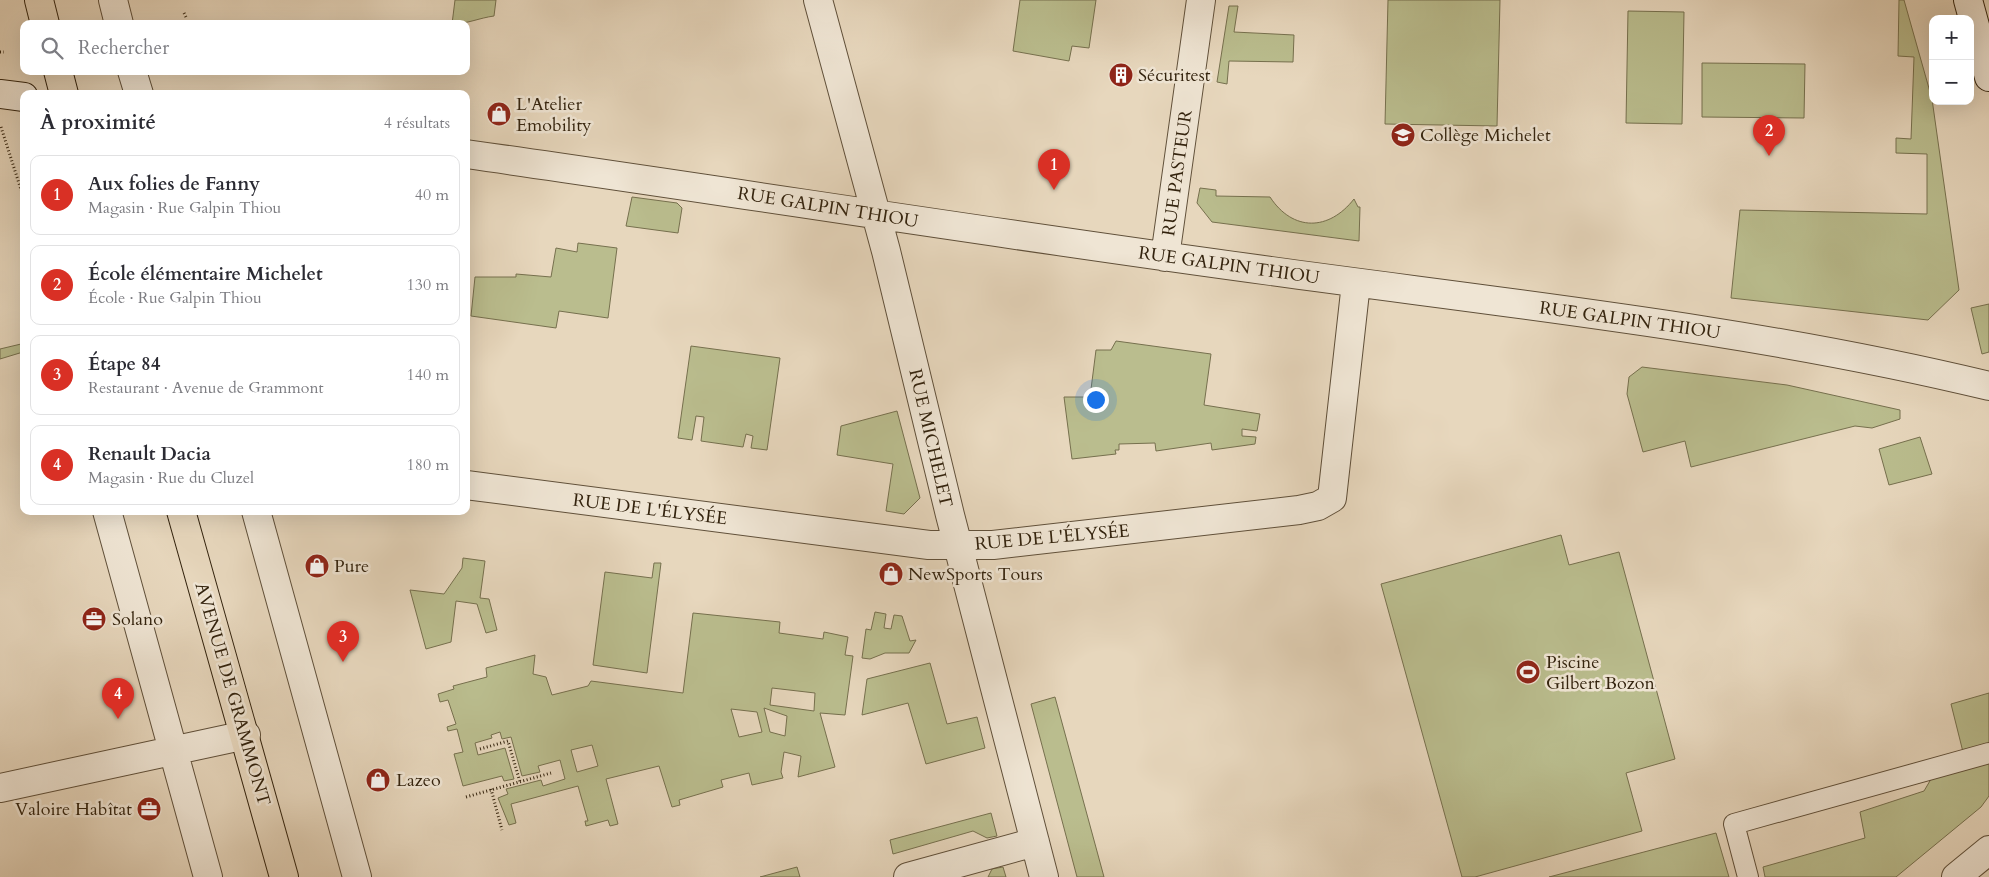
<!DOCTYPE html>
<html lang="fr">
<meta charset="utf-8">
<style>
:root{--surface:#fff;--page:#f2f2f3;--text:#2b2b33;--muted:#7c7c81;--line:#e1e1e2;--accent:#d93025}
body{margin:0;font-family:Cardo,serif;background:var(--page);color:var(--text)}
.controls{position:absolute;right:15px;top:15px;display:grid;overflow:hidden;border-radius:10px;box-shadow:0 5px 20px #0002}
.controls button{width:45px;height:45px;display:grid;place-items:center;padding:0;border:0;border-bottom:1px solid var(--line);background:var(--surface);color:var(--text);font:25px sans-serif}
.you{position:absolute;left:1095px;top:399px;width:18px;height:18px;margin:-12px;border:4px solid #fff;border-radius:50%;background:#1a73e8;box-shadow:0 0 0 8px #1a73e833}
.badge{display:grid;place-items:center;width:32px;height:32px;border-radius:50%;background:var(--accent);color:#fff;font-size:16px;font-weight:700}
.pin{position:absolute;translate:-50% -41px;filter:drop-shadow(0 1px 2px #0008)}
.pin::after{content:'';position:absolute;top:26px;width:18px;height:15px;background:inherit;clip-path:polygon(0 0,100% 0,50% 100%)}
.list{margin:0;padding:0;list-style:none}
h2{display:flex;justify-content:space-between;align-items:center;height:65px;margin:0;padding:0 20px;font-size:21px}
h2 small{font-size:16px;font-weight:400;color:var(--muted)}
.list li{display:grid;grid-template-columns:32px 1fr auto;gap:15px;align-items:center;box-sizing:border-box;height:80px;margin:0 10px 10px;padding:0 10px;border:1px solid var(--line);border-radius:10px}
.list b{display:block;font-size:19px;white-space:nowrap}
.list p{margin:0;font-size:16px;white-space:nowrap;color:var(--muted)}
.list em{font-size:16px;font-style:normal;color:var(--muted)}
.icon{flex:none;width:28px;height:28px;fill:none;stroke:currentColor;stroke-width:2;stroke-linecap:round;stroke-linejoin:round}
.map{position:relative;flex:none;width:1989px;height:877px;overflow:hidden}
.search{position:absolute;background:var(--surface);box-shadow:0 5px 20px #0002;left:20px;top:20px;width:450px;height:55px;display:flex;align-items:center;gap:12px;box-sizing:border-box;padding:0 18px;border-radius:10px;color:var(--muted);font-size:19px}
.panel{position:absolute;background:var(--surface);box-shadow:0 5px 20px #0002;left:20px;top:90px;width:450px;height:425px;border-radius:10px}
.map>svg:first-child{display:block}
</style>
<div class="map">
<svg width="1989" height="877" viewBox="0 0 1989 877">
<rect width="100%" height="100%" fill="#e7d7bd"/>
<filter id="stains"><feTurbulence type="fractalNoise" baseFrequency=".004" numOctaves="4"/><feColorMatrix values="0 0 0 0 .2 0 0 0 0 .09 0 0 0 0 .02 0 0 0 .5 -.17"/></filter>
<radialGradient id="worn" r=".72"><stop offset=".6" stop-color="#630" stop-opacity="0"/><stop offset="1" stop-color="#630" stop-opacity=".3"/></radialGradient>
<!-- green -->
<path fill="#babd8e" stroke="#76704e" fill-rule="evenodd" d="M455 0H496L494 16C479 18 467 24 452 24Z
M1020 0H1096L1089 48 1072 46 1069 61 1013 51Z
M1388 0H1500L1497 126 1385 124Z
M1899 0H1904L1932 99 1959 290 1928 320 1731 298 1740 210 1927 214V154L1896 153V138L1911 139 1914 57 1898 56Z
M1229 6H1238L1234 32 1294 35 1293 62 1229 61 1227 84 1217 82Z
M1628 11 1684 12 1682 124 1626 123Z
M1702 63 1805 64 1804 118 1702 117Z
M1200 188 1216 190V196L1270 197C1293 232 1329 231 1354 199L1358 207H1360L1359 241 1212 222 1197 203Z
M632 197 677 203 682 208 678 233 626 226Z
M578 243 617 248 608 318 559 311 556 328 471 316 475 277H516V274L551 277 556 248 577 252Z
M1989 304V352L1982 354 1971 308Z
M1116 341 1211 354 1204 405 1260 414 1257 431 1242 429V436L1256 437 1255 444 1212 450 1211 443 1156 451 1155 443 1119 444V450H1115L1116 454 1072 459 1064 397H1090L1096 350H1111Z
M21 344 23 352 0 359V349Z
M691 346 780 358 767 450 751 448 753 436 746 434 743 447 701 441 704 417 696 416 692 440 678 438Z
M1642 367 1787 385 1900 410V419L1872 428 1855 426 1691 467 1685 441 1643 452 1627 394 1629 377Z
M897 411 920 498 904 514 886 511 893 464 837 455 841 426Z
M1920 437 1932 474 1889 485 1879 449Z
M1561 535 1569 565 1619 552 1675 759 1626 773 1642 831 1475 877H1462L1381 584Z
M463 558 485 561 480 598 489 599 497 630 486 633 477 604 456 601 451 642 426 649 410 590 444 594 462 568Z
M654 563H661L647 673 593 665 605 572 652 578Z
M875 612 886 614 884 628 891 629 894 615 902 616 910 641 916 640 909 653H885L870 659 862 658 866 629 871 630Z
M693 613 780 622 779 633 823 639 824 632 848 637 845 655 853 656 845 715 820 713 835 767 798 777 801 756 784 752 781 772 783 778 752 785 749 773 721 780 723 787 679 800 680 805 672 807 659 766 606 779 618 824 610 826 608 820 586 826 585 821H588L578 786 511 804 516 823 509 825 498 798 508 794 506 789 541 780 543 786 565 779 560 760 538 766 540 772 522 776 511 737 502 739 500 732 491 735 492 738 475 743 478 755 505 748 514 779 504 781 502 776 463 786 454 754 463 752 457 729 448 731 447 727 456 724 448 700 440 702 438 694 454 689 453 686 487 677 486 668 535 655 533 674 546 677 552 695 588 686 591 681 683 693ZM772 688 815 693 814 711 770 705ZM764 708 787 716 785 736 770 732ZM731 709 757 712 762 732 739 737ZM592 745 598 766 577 772 571 750Z
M930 663 947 724 977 717 985 748 926 764 908 703 862 715 867 679Z
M1989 693V747L1964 756 1951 704Z
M1055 697 1104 877H1077L1031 704Z
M1989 760V796L1981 807 1896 877H1765L1763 867 1865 838 1860 812 1924 791 1934 774Z
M991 813 997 836 987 838 973 831 893 854 890 840Z
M1716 833 1729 877H1549Z
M797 867 800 877H760Z
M1003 867 1006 877H988L992 869Z"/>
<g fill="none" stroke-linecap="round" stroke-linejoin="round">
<defs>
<path id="lane" d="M1748 877 1734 824 1989 753"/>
<path id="street" d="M113 0 119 24
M818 0 886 251 950 515 1044 877
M132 71 139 94
M466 154C735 192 1002 235 1271 271 1511 304 1753 329 1989 386
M1165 257 1201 0
M466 485 929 545H993L1299 510 1318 506 1332 498 1356 283
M107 511 208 877
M256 511 357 877
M0 788 246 735
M908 877 1035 842
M1956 877 1989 850"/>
<path id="secondary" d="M1968 0 1989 77
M0 94 24 97"/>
<path id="primary" d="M39 0 45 24
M58 71 64 94
M181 511 284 877"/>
</defs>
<!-- lane casing -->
<use href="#lane" stroke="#60503a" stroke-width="22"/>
<!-- street casing -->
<use href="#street" stroke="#60503a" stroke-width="30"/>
<!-- secondary casing -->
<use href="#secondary" stroke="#33230e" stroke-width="30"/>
<!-- primary casing -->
<use href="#primary" stroke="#33230e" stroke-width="30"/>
<!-- path -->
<path stroke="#33230e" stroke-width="3" stroke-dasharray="1 2.5" stroke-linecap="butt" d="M184 13 186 17
M0 52H4
M1 127 24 199
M480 749 508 741 520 782
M491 789 502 830
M466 797 551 773"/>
<!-- lane -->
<use href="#lane" stroke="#efe5d4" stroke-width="20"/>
<!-- street -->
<use href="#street" stroke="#efe5d4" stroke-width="28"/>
<!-- secondary -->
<use href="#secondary" stroke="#efe5d4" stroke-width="28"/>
<!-- primary -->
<use href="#primary" stroke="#e7d7bd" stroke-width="28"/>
</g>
<!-- icons -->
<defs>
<symbol id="building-disc" viewBox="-11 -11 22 22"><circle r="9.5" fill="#8f2418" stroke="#efe5d4"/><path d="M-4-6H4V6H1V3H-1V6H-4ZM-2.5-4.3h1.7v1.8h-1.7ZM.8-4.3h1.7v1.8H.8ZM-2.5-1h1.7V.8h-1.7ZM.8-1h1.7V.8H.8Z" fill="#fff"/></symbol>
<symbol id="shop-disc" viewBox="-11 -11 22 22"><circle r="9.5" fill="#8f2418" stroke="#efe5d4"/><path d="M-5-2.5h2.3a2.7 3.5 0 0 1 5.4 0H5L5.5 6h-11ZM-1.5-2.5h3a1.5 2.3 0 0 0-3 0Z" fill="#fff"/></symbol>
<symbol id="school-disc" viewBox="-11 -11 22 22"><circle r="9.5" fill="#8f2418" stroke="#efe5d4"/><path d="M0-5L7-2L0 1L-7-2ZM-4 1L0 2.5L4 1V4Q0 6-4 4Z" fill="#fff"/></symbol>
<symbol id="office-disc" viewBox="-11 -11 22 22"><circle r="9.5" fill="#8f2418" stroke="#efe5d4"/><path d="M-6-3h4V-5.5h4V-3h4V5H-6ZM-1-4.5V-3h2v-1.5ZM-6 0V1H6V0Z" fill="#fff"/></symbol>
<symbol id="stadium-disc" viewBox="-11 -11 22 22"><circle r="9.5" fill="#8f2418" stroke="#efe5d4"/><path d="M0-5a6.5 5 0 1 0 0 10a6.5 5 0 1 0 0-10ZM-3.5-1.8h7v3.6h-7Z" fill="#fff"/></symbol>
</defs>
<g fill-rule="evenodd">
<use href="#building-disc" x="1107" y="61" width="28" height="28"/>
<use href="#shop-disc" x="485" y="100" width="28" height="28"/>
<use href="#school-disc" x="1389" y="121" width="28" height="28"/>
<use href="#shop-disc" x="303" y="552" width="28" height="28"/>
<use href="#shop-disc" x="877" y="560" width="28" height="28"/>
<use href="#office-disc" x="80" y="605" width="28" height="28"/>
<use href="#stadium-disc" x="1514" y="658" width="28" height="28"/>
<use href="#shop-disc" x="364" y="766" width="28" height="28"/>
<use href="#office-disc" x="135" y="795" width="28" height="28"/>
</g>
<g text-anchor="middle" stroke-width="5" stroke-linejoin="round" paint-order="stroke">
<!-- poi labels -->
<g font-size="18" fill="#33230e" stroke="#efe5d4" text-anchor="start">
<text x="1138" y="81">Sécuritest</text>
<text x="516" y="110">L'Atelier<tspan x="516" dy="21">Emobility</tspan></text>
<text x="1420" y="141">Collège Michelet</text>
<text x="334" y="572">Pure</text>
<text x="908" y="580">NewSports Tours</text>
<text x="112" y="625">Solano</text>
<text x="1546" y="668">Piscine<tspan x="1546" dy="21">Gilbert Bozon</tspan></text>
<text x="396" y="786">Lazeo</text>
<text x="132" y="815" text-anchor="end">Valoire Habîtat</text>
</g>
<!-- street labels -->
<g font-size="18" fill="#33230e" stroke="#efe5d4">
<text transform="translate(1177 173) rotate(-82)" y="6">RUE PASTEUR</text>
<text transform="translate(828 207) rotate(9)" y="6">RUE GALPIN THIOU</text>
<text transform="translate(1229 265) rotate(8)" y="6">RUE GALPIN THIOU</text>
<text transform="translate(1630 320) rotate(8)" y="6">RUE GALPIN THIOU</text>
<text transform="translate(931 438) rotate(77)" y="6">RUE MICHELET</text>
<text transform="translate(650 509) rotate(7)" y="6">RUE DE L'ÉLYSÉE</text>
<text transform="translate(1052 537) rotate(-5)" y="6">RUE DE L'ÉLYSÉE</text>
<text transform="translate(233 694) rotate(74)" y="6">AVENUE DE GRAMMONT</text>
</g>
</g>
<rect width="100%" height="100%" filter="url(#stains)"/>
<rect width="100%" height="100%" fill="url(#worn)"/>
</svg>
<div class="controls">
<button>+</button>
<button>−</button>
</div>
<div class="you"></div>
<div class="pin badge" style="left:1054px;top:190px">1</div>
<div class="pin badge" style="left:1769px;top:156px">2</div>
<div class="pin badge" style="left:343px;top:662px">3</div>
<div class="pin badge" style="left:118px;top:719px">4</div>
<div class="search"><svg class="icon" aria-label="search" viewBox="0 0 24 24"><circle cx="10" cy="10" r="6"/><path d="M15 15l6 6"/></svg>Rechercher</div>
<section class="panel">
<h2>À proximité<small>4 résultats</small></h2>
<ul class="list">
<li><span class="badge">1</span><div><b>Aux folies de Fanny</b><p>Magasin · Rue Galpin Thiou</p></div><em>40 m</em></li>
<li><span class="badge">2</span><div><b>École élémentaire Michelet</b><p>École · Rue Galpin Thiou</p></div><em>130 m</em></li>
<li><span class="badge">3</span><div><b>Étape 84</b><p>Restaurant · Avenue de Grammont</p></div><em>140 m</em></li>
<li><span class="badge">4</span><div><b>Renault Dacia</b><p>Magasin · Rue du Cluzel</p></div><em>180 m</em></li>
</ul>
</section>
</div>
